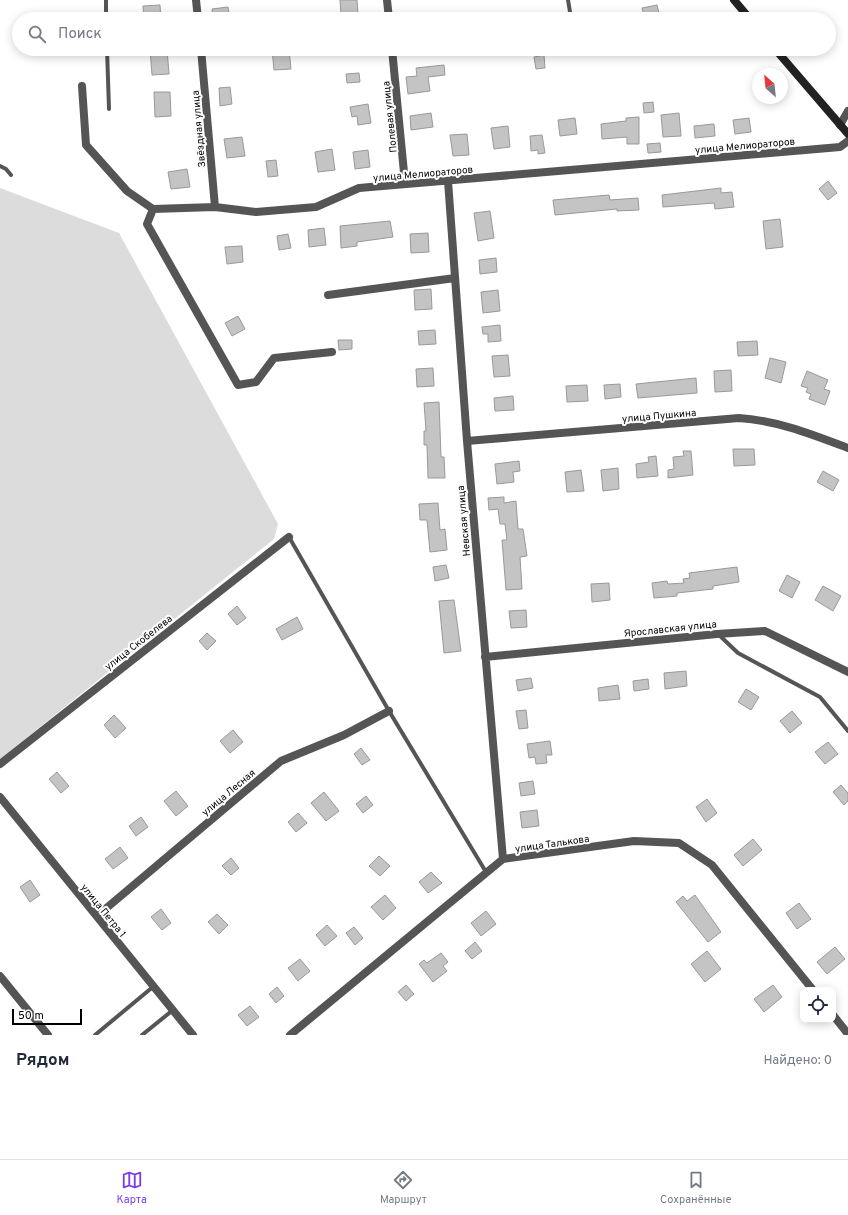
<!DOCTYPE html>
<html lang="ru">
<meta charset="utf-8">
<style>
:root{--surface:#fff;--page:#f6f6f7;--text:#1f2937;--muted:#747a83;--line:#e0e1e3;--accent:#7c3aed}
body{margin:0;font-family:Overpass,sans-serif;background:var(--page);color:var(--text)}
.controls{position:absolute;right:12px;bottom:12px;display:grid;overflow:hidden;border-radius:8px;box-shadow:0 2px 10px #0003}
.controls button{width:36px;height:36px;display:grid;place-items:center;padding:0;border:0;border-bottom:1px solid var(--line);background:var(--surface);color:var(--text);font:20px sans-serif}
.compass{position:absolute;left:752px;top:68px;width:36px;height:36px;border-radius:50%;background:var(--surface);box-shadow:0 2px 10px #0003;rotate:333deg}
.scale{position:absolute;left:12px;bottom:10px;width:70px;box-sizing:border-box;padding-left:4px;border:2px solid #000;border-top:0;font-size:11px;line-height:14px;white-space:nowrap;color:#000;-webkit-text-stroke:3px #fff;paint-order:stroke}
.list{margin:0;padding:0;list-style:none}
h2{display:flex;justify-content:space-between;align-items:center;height:52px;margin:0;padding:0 16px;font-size:17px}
h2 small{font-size:13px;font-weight:400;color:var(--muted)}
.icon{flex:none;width:22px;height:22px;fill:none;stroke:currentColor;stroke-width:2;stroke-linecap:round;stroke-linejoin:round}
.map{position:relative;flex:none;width:848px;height:1035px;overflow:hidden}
.search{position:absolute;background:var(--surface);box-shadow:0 2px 10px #0003;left:12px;right:12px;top:12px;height:44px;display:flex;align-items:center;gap:10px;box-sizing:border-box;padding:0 14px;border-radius:22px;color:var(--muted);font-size:15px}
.sheet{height:124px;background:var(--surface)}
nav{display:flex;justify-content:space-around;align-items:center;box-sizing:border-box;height:56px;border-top:1px solid var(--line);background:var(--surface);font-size:11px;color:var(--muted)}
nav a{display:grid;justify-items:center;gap:2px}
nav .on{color:var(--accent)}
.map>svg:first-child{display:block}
</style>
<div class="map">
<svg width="848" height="1035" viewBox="0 0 848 1035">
<rect width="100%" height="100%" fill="#fff"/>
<!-- green -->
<path fill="#dcdcdc" d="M0 188 119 233 278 524 274 539 0 759Z"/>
<!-- building -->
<path fill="#c4c4c4" stroke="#999" d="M340 0H357L358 14 341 15Z
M160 5 161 19H144L143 6Z
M657 5 660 17 645 19 642 8Z
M228 7 230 19H213L212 9Z
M150 49H167L169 74 152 75Z
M272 49H289L291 69 274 70Z
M544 55 545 68 536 69 534 57Z
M444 65 445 75 428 77 430 91 408 94 406 77 417 76 416 68Z
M359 73 360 82 347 83 346 74Z
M230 87 232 104 220 106 219 88Z
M154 92H170L171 116 155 117Z
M653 102 654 112 644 113 643 103Z
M368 104 371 123 358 125 357 116 352 117 350 107Z
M431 113 433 127 411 130 410 116Z
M679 113 681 136 663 137 661 115Z
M639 117V144H627V137L602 139 601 124 626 121V118Z
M575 118 577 134 560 136 558 120Z
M749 118 751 132 735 134 733 120Z
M714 124 715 136 695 138 694 126Z
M508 126 510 147 494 149 491 128Z
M467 134 469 155 453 156 450 135Z
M542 135 545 153 538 154V150L531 151 530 136Z
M242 137 245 156 227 158 224 139Z
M660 143 661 152 648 153 647 144Z
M332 149 335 170 318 172 315 152Z
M368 150 370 167 355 169 353 152Z
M276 160 278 176 268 177 266 161Z
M187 169 190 187 171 189 168 172Z
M828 181 837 193 828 200 819 189Z
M721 188V193L732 192 734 207 715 209 714 203 663 207 662 195Z
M609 195 610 200 638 198 639 210 617 211V209L555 215 553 200Z
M490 211 494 238 478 241 474 213Z
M780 219 783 247 766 249 763 221Z
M390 221 393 237 357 242V246L341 248 340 226Z
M324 228 326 245 309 247 308 230Z
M428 233 429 252 411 253 410 234Z
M288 234 291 248 279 250 277 236Z
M242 246 243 262 227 264 225 247Z
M496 258 497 272 480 274 479 260Z
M431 289 432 309 415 310 414 290Z
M498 290 500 311 483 313 481 292Z
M238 316 245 329 232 336 225 323Z
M500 325 501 341 488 342V334H483L482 327Z
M435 330 436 344 419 345 418 331Z
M338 340H352V349L339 350Z
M757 341 758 355 738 356 737 342Z
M508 355 510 376 494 377 492 356Z
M770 358 786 362 781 383 765 378Z
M433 368 434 386 417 387 416 369Z
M731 370 732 391 715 392 714 371Z
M807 371 828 380 824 389 830 391 825 405 809 399 811 394 806 392 808 388 801 386Z
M696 378 697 393 638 398 636 384Z
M620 384 621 397 605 399 604 385Z
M587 385 588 401 567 402 566 386Z
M513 396 514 410 495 411 494 398Z
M439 402 441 457H444L445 478H428L427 445H424V431H426L424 403Z
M733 449H754L755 465 734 466Z
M683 451H691L693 475 668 478V470L674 469 673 457 684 456Z
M656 456 658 476 637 478 636 464 649 462 648 457Z
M519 461 520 471 513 472 514 482 497 484 495 464Z
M618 468 619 489 603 491 601 470Z
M581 470 584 491 567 492 565 472Z
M823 471 839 480 833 491 817 482Z
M504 497V503L516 501 518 529H523L527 556 520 557 522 589 506 590 502 540H507L505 524H500L498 509 489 510 488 498Z
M438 503 440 530 445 529 447 550 430 552 427 520H420L419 504Z
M446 565 449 578 435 581 433 567Z
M737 567 739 582 713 586V589L677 593V596L654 598 652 583 667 581 668 584 684 583 683 579 690 578 689 573Z
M787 575 800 582 792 598 779 591Z
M609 583 610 600 592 602 591 584Z
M823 586 841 596 833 611 815 600Z
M454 600 461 651 444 653 439 601Z
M237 606 246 618 237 625 228 614Z
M526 610 527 627 511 628 509 611Z
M297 617 303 629 282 640 276 629Z
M207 633 216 641 207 650 199 641Z
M686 671 687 686 665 689 664 673Z
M531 678 533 688 518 691 516 680Z
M648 679 649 689 634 691 633 681Z
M618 685 620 699 599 701 598 688Z
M746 689 759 697 751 710 738 702Z
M526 710 528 728 519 729 516 711Z
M792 711 802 723 790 733 780 721Z
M114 715 126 728 115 738 104 725Z
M233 730 243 742 230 753 220 741Z
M550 741 552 755H546L547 763 536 764 535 757 529 758 527 744Z
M828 742 838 754 825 764 815 752Z
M361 748 370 760 362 765 354 754Z
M57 772 69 786 61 793 49 779Z
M533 781 535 794 521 796 519 783Z
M841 785 848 793V801L844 805 833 792Z
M176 791 188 806 176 816 164 801Z
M324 792 339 811 326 821 311 803Z
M366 796 373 805 363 813 356 804Z
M707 799 717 813 706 822 696 807Z
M537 810 539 826 522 828 520 812Z
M298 813 307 823 296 832 288 822Z
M141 817 148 827 136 836 129 826Z
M753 839 762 850 743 866 734 855Z
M120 847 128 858 113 869 105 859Z
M379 856 390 866 380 876 369 866Z
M231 858 239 868 231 875 222 866Z
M431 872 442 883 428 893 419 882Z
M30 880 40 895 30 902 20 887Z
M385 895 396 908 383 920 371 907Z
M695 895 721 932 708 942 676 902 683 896 687 901Z
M799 903 811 919 797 929 786 913Z
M161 909 171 923 162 930 151 917Z
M486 911 496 924 481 936 471 923Z
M217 914 228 925 219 934 208 922Z
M327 925 337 936 325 946 316 935Z
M354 927 363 938 355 945 346 933Z
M475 942 482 951 472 959 465 951Z
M835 947 845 959 827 974 817 962Z
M707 951 721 969 705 982 691 964Z
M441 953 448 962 443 966 447 971 433 982 419 964 424 960 427 963Z
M300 959 310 971 298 981 288 968Z
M406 985 414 994 406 1001 398 992Z
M773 985 782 997 764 1012 754 999Z
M277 987 284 996 276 1003 269 994Z
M250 1006 259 1017 247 1026 238 1015Z"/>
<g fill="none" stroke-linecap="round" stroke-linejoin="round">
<!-- service -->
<path stroke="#555" stroke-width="4" d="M106 0V19
M568 0 570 12
M107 49 109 109
M0 166 6 169 11 175
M289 537 389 711 486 872
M718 634 738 653 820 697 848 731
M95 1035 154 986
M142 1035 173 1010"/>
<!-- minor -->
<path stroke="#555" stroke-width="8" d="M196 0 198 19
M387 0 389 19
M201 49 215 207
M392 49 405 183
M82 86 86 145 127 191 153 209 215 207 256 212 316 207 359 188 840 147 848 141
M840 125 848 111
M448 181 467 441 503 859
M153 209 147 224 238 385 256 382 274 358 332 352
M328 295 455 278
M467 441 739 418C779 421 811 434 848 448
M485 657 717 634 765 631 848 672
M0 764 289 537
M0 797 193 1035
M97 916 281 761 344 735 389 711
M0 976 48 1035
M833 1015 848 1034
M290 1035 503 859 634 841 679 843 712 865 813 990"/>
<!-- secondary -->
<path stroke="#222" stroke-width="8" d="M734 0 750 19
M775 49 848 134"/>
</g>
<g text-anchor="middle" stroke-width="4" stroke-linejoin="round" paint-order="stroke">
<!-- street labels -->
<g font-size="10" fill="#000" stroke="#fff">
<text transform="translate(389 117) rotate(-96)" y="4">Полевая улица</text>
<text transform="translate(198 129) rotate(-95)" y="4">Звёздная улица</text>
<text transform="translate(745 145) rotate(-5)" y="4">улица Мелиораторов</text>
<text transform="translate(423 173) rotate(-5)" y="4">улица Мелиораторов</text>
<text transform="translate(659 415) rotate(-5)" y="4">улица Пушкина</text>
<text transform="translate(463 521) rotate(-95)" y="4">Невская улица</text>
<text transform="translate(670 628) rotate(-6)" y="4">Ярославская улица</text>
<text transform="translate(138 642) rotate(-38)" y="4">улица Скобелева</text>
<text transform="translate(228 792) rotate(-40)" y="4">улица Лесная</text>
<text transform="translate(552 843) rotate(-8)" y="4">улица Талькова</text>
<text transform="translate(104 910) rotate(51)" y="4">улица Петра 1</text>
</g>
</g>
</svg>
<div class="controls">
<button><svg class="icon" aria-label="locate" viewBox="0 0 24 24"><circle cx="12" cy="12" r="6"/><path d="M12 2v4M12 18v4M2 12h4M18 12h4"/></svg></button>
</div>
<svg class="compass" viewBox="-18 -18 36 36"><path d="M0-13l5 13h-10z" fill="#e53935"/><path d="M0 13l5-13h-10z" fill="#747a83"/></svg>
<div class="scale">50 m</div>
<div class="search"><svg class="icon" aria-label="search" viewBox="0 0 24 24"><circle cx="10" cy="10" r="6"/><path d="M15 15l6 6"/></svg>Поиск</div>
</div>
<section class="sheet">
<h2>Рядом<small>Найдено: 0</small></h2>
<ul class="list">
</ul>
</section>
<nav>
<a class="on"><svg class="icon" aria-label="map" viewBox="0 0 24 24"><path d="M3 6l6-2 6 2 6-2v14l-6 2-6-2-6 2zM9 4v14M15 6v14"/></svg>Карта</a>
<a><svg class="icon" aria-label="directions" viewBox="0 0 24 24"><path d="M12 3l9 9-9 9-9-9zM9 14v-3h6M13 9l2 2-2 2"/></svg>Маршрут</a>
<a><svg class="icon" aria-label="saved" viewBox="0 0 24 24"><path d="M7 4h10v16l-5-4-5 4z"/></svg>Сохранённые</a>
</nav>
